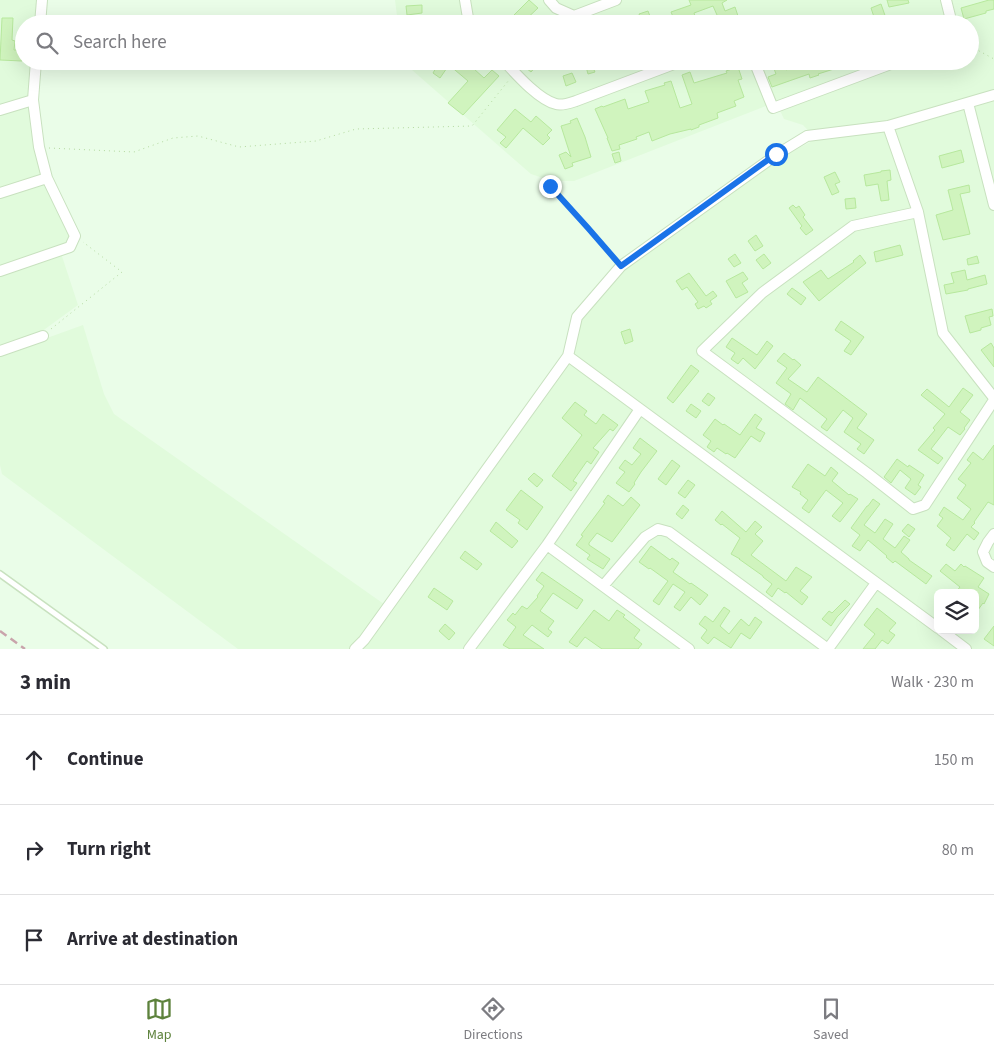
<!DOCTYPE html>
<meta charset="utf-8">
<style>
:root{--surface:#fff;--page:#f7f7f7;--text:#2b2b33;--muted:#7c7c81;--line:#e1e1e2;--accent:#5d823c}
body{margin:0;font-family:"Source Sans 3",sans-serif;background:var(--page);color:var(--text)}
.controls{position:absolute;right:15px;bottom:15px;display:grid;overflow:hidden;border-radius:8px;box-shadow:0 5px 20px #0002}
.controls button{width:45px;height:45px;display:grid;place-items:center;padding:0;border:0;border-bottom:1px solid var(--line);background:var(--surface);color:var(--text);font:25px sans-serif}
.stop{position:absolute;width:15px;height:15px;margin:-11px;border:4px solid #1a73e8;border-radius:50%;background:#fff}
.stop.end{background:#1a73e8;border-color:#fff;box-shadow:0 1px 5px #0008}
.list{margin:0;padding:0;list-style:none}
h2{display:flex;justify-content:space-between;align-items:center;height:65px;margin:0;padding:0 20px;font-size:21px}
h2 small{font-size:16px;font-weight:400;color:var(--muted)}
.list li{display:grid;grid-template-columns:32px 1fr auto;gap:15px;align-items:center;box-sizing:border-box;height:90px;padding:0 20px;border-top:1px solid var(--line)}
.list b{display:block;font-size:19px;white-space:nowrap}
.list em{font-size:16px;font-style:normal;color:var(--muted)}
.icon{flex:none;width:28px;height:28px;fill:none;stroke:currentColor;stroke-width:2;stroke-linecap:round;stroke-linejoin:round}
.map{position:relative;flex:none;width:994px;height:649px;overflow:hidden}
.search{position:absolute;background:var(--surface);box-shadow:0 5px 20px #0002;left:15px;right:15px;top:15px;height:55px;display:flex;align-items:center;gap:12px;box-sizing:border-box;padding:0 18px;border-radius:28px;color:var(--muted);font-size:19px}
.sheet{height:335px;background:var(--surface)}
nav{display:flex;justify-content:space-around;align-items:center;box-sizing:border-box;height:70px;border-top:1px solid var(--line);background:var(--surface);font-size:14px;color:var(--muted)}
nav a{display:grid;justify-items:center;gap:2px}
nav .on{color:var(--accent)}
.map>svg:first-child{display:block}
</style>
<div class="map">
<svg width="994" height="649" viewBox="0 0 994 649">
<rect width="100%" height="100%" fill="#eafde8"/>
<!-- residential -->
<path fill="#e1fbdc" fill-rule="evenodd" d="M0 0H38L36 24H24V61H32L28 96 33 145 45 185 70 235 68 244 59 247 78 305 41 332 0 348Z
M395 0H994V649H238L2 474 0 465V355L83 325 104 394 114 414 391 609 575 352 581 320 623 272 782 157 816 139 803 125 784 119 776 102 574 181H552L531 174 404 63V61H970V24H398ZM938 593H975V630H938Z"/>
<!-- building -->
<path fill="#d0f4be" stroke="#b7e89d" d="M529 0 538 8 521 24H505Z
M689 0H727L722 3 725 11 735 7 739 19 732 22 731 19 721 24 713 6 694 13 698 24H676L671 12 691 5Z
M887 0H908L909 3 889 7Z
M989 0H994V9L986 11V13L964 19 961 8Z
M881 4 888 24H859L874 17 871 8Z
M422 5V13L407 15 406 6Z
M648 11 653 24H643L639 14Z
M2 18H13L12 40 15 41 14 50H22V61L0 60Z
M440 61H463L467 64 469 61H480L474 69 484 78 492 70 499 76 463 115 448 103 468 81 449 65 440 78 433 73Z
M532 61H554L546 69 539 63 531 72 526 68Z
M592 61H602L603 67 594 70 595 72 588 74 585 63Z
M624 61H645V62L627 69Z
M771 61H783L786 70 810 61H835L837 68 818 74 819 75 810 78 809 74 772 87 768 77 776 74Z
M738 67 742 79 738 80 744 97 734 101 736 106 717 113 718 118 699 125V127L691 130V129L670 134 652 141 649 132 636 137 637 139 619 145 620 149 612 151 607 138H608L595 109 602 106 603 107 625 99 628 109 649 102 645 91 665 85 664 83 671 81 680 108 692 104 682 75 690 72 694 83 727 73 726 71Z
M572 73 576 82 566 86 563 76Z
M515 109 531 122 536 116 552 130 547 135 550 138 543 145 523 128 506 148 500 143 506 137 497 130Z
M577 118 585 137 591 157 572 163 573 166 565 169 559 155 566 152 571 157 561 126 571 123 570 121Z
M961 150 964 162 942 168 939 156Z
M619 152 621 161 615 163 612 154Z
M890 170 891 180 887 181 889 200 881 201 878 184 866 186 864 175 881 172V171Z
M835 172 840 182 835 184 839 192 832 195 824 177Z
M969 185 970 192 960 194 970 234 943 240 936 215 953 210 948 190Z
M855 198 856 208 846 209 845 199Z
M793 205 796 208 799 206 805 215 803 217 813 230 806 235 800 228 802 226 789 208Z
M756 235 763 246 755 251 748 241Z
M900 245 903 255 876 262 874 252Z
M735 254 741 263 734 267 728 259Z
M764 254 771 263 763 269 756 260Z
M860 255 866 263 819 301 803 282 821 270 828 279 854 262 853 261Z
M977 256 979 263 968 265 967 259Z
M965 270 967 280 985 275 987 284 968 289V290L946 294 944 285 954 283 951 273Z
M743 272 748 279 742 283 748 292 736 298 726 281Z
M689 273 706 296 713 291 717 296 710 301 712 304 706 308 704 306 698 309 695 304 698 302 687 287 682 290 676 281Z
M792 288 806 298 801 305 787 294Z
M992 309 993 316 989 317 991 325 981 328V330L970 333 965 316Z
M841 321 864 337 851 355 844 351 851 341 835 330Z
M630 329 633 341 625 344 621 332Z
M732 338 757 355 767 341 773 346 755 369 743 358 738 364 731 359 735 353 726 347Z
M991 343 994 348V367L981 350Z
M784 353 793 360 794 359 801 365 788 379 807 392 818 377 867 414 857 428 874 440 864 454 857 449 861 444 844 432 853 418 843 410 827 431 821 427 827 419 800 398 793 410 785 404 791 394 776 383 787 368 777 361Z
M691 365 699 371 673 403 667 398Z
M963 388 973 395 960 412 970 420 964 428 965 429 960 435 948 427 931 449 943 458 938 464 918 450 935 430 933 428 945 414 921 395 927 389 949 407Z
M708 393 715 398 709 406 702 401Z
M575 402 587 411 584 415 596 424 603 414 618 425 613 431 610 429 593 448 599 452 591 464 587 461 573 481 577 483 571 491 552 476 582 435 562 418Z
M691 404 701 411 696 418 686 411Z
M755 414 762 419 756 428 765 433 760 442 751 436 735 458 727 453 726 454 717 448 714 452 707 447 711 441 703 435 715 419 723 425 724 424 740 435Z
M640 438 657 451 641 472 634 483 635 484 629 492 616 483 625 472 619 468 625 460 632 465 641 454 633 448Z
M994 445V505L988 502 974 522 975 523 971 527 979 533 974 540 967 534 954 551 946 545 951 538 937 526 943 518 939 515 944 507 963 520 971 509 957 498 966 485 958 479 971 463 967 460 973 452 983 460Z
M897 459 908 467 909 465 924 475 918 485 921 487 915 495 905 488 911 479 900 470 891 483 884 477Z
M672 460 680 466 666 485 658 479Z
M808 464 825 476 831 467 838 473 832 481 849 495 850 494 858 499 840 522 832 516 843 503 826 490 809 513 802 508 808 500 800 494 801 492 792 487Z
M534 473 543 480 537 487 528 479Z
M688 480 695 485 685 498 678 493Z
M521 490 543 507 527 530 518 523 520 520 506 510Z
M608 495 623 506 631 497 640 505 612 542 597 533 589 543V545L610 559 603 569 587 559 590 555 576 545 583 536 581 535 605 503 603 502Z
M873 499 880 504 864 525 875 533 885 519 893 524 883 539 895 548 904 536 910 540 901 552 909 559V560L932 576 926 584 895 561 893 563 886 557 887 556 868 540 860 551 852 546 860 535 851 528 867 506H868Z
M683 505 689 510 682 519 676 514Z
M722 511 746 532 755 521 762 527 755 534 763 541 751 555 786 581 796 567 812 577 800 591 808 597 802 605 786 592 785 593 778 588 772 597 766 592 772 584 763 577V576L739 559H740L731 554 740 538 722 524 721 525 715 520Z
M496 522 518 541 512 548 490 531Z
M908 524 915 529 909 537 902 531Z
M651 546 670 560 672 558 679 563 673 572 690 584 691 583 708 595 700 605 691 597 680 611 674 607 685 592 673 584 659 605 653 601 668 581 650 568 649 569 639 562Z
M465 551 482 564 477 570 460 558Z
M946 564 955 571 961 564 964 567 965 566 984 578 978 587 989 594 984 604 983 603 975 614V601L977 597 975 596V593H955L960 587 940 571Z
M542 572 583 600 577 609 553 593 540 611 554 621 548 629 552 632 548 637 532 625 523 635 544 649H510L503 645 516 627 507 620 513 613 515 615 522 606 527 609 538 597 537 596 544 586 536 580Z
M434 588 453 601 447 610 428 597Z
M845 600 850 604 837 617 831 626 822 619 829 611 832 613Z
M724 607 730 611 720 626 729 634 741 619 749 626 755 617 762 622 750 639 741 633 731 648 714 637 708 644 701 638 707 630 699 624 705 616 713 622Z
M877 608 896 623 889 631 895 635 888 644 882 640 875 649H863L875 634 864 625Z
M594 610 609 621 617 610 625 615 623 617 640 630 634 638 642 644 638 649H602L585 637 577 647 569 642Z
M445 624 455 633 449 640 439 631Z
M994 626V646L984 639Z"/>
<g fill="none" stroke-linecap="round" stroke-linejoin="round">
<defs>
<path id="service" d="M0 574 104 649"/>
<path id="minor" d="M465 0 469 24
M549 0 556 8 574 16 616 0
M946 0 952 24
M40 24 42 0
M504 61C516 74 539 100 556 104 562 106 570 103 576 101L682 61
M754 61 773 108 899 61
M968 103 994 205
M0 110 33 100 36 61
M888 126 918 212 943 333 994 398
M0 193 47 178 39 147 33 100
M918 212 853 226 762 293 702 351 867 473 913 509 925 505 994 400
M0 271 70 247 75 236 47 178
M0 351 43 336
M568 356 938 628
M994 534 988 542 983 552 987 562 994 567
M547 545 689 649
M603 586 645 537 658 529 669 532 828 649
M941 630 966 649
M355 649 364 640 568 356 577 317 621 266 776 155 807 136 888 126 994 95
M469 649 547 545 640 409
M828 649 876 583"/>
</defs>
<!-- service casing -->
<use href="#service" stroke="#c8e1bf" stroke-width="8"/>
<!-- minor casing -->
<use href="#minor" stroke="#c8e1bf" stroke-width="12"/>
<!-- path -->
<path stroke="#b4daa0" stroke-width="1" stroke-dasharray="1 4" stroke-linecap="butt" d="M970 46 994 59
M49 148 134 152 173 138 198 136 239 147 316 141 356 129 472 126 509 80
M551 186 614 259
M51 329 122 272 83 242"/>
<!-- service -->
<use href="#service" stroke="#fff" stroke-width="5"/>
<!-- minor -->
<use href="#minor" stroke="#fff" stroke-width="10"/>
<!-- rail -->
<path stroke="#c9a4ab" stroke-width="2.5" stroke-dasharray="8 5" stroke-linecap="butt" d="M0 631 25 649"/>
</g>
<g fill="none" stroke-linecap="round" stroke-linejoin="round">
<!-- route -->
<path stroke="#1a73e8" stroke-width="6" d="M550 186 588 228 621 266 776 154"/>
</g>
</svg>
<div class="controls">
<button><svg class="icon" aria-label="layers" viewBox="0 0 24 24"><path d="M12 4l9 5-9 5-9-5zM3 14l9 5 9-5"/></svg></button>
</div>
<div class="stop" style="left:776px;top:154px"></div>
<div class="stop end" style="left:550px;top:186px"></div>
<div class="search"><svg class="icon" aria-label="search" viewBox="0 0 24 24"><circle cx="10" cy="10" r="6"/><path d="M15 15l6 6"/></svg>Search here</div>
</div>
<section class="sheet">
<h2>3 min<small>Walk · 230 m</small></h2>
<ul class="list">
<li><svg class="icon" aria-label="ahead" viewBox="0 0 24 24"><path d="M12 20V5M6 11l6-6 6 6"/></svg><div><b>Continue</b></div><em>150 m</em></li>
<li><svg class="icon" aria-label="right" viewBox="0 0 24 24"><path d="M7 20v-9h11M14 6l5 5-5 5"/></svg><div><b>Turn right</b></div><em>80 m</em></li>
<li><svg class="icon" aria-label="arrive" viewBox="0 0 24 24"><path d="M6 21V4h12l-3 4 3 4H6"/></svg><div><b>Arrive at destination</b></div></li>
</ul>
</section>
<nav>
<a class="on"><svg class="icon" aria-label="map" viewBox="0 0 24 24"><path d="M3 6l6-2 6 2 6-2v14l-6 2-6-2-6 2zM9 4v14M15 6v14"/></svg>Map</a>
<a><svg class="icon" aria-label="directions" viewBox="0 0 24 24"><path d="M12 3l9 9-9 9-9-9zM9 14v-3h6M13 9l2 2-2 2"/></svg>Directions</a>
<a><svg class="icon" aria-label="saved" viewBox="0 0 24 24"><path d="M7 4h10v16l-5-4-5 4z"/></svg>Saved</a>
</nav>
